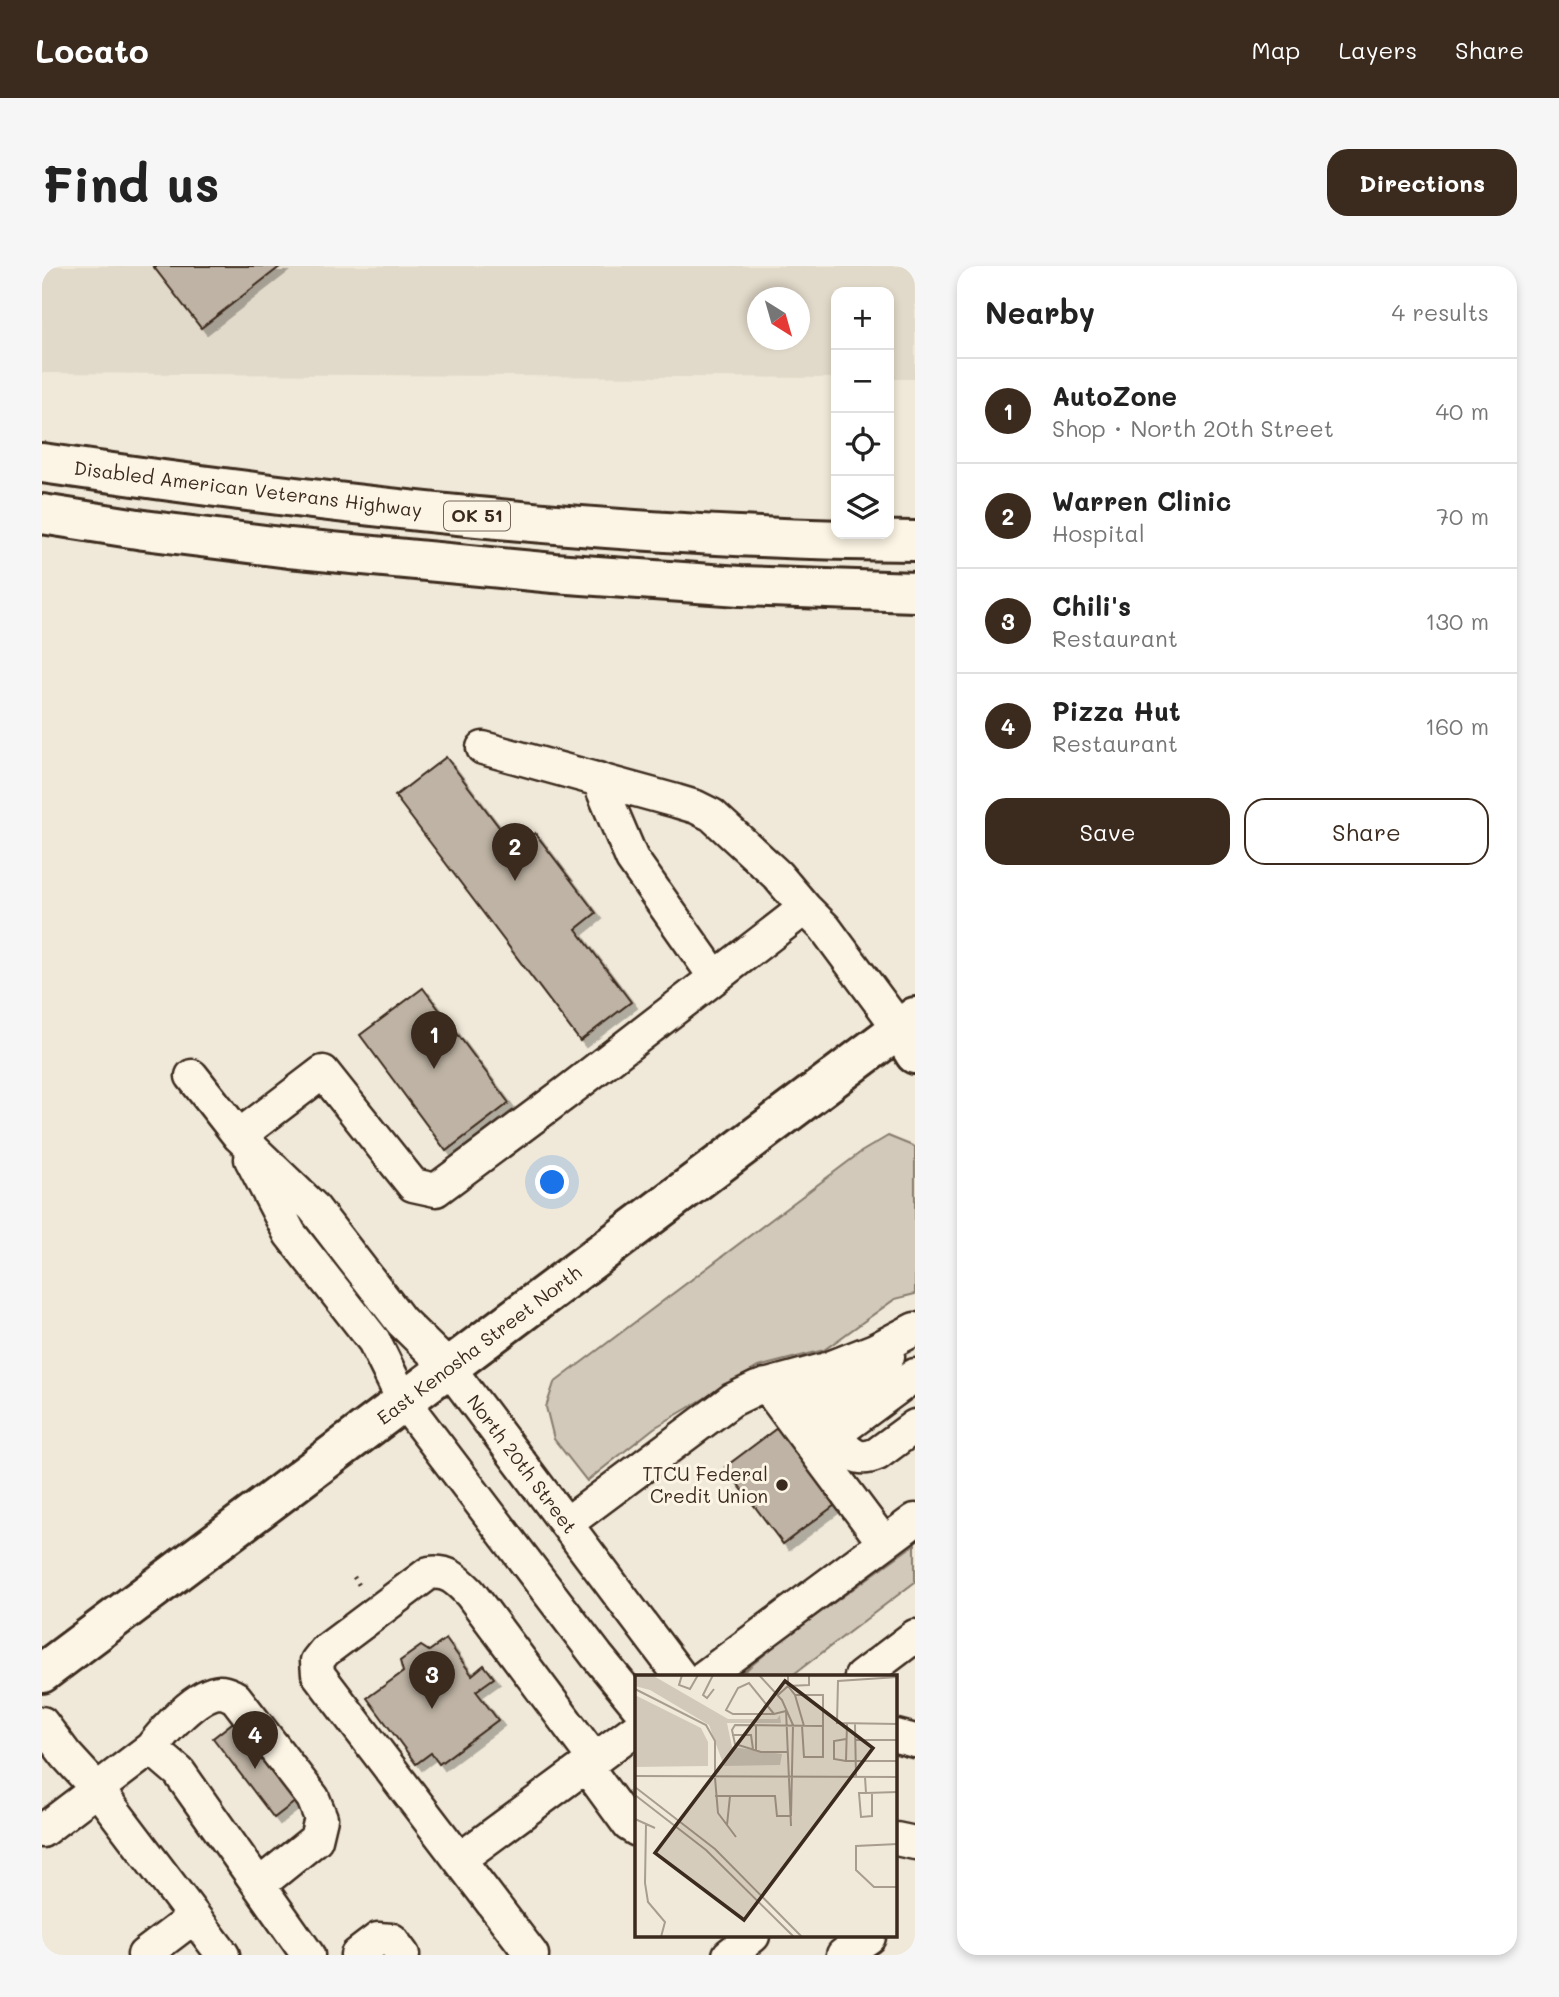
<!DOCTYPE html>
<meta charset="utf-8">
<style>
:root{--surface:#fff;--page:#f6f6f6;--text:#222;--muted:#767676;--line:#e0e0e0;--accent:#3b2a1e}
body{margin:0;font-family:Mali,sans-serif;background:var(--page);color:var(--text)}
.controls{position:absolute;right:21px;top:21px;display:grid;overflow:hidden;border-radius:14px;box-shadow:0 4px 10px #0003}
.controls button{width:63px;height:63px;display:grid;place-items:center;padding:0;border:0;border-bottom:2px solid var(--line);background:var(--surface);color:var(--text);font:35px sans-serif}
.compass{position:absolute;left:705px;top:21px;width:63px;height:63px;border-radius:50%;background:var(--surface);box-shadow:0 4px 10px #0003;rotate:143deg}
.you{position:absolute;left:511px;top:917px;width:24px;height:24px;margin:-18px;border:5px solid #fff;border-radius:50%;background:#1a73e8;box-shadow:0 0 0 10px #1a73e833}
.badge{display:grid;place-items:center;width:46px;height:46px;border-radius:50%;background:var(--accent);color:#fff;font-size:23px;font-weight:700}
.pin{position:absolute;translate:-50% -58px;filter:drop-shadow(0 2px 4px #0008)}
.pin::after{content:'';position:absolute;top:37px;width:24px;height:21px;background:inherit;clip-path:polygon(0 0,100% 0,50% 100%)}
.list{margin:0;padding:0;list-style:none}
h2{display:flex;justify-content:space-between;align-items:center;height:91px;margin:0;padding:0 28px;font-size:30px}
h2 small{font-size:23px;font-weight:400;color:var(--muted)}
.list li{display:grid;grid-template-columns:46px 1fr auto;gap:21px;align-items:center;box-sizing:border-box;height:105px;padding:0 28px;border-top:2px solid var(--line)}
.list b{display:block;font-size:26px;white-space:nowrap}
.list p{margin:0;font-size:23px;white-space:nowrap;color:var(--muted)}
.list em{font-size:23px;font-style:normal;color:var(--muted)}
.actions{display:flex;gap:14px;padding:21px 28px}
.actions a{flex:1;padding:16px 0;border:2px solid var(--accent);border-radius:21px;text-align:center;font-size:24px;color:var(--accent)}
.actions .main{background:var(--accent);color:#fff}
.icon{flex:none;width:38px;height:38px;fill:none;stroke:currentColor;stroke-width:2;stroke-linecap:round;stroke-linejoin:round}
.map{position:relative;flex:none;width:873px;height:1689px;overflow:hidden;border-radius:21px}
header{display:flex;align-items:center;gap:42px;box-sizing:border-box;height:98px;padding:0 35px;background:var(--accent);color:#fff}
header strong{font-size:33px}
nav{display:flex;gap:38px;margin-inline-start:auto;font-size:24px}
.intro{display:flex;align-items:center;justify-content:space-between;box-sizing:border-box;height:168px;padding:0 42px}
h1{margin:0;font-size:49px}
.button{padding:18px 32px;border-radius:21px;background:var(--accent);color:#fff;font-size:24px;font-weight:700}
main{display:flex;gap:42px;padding:0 42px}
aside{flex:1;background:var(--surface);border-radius:21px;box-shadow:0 4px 10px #0003}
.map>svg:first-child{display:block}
</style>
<header>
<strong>Locato</strong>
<nav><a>Map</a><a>Layers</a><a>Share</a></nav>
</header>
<div class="intro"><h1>Find us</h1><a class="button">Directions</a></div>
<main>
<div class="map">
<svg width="873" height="1689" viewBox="0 0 873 1689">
<defs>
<filter id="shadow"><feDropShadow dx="6" dy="6" stdDeviation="0" flood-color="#0004"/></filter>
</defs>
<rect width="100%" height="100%" fill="#f0e9d9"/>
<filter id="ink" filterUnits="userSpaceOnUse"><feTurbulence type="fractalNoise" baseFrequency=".0143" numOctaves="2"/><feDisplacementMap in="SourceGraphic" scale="14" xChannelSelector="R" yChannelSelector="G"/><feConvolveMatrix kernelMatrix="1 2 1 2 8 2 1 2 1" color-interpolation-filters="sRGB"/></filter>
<g filter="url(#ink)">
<!-- built -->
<path fill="#e1d9c9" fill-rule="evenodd" d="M0 0H873V113H847V26H794V112L0 107ZM716 32H758V74H716Z"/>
<!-- green -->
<path fill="#d2c9ba" stroke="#867a6c" stroke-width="2" d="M846 870 873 881V1028L853 1033 782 1084 716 1101 612 1162 545 1215 512 1173 504 1141 512 1117 819 886Z
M873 1278V1316L748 1411 698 1409 735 1378Z"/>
<!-- building -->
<path fill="#beb3a4" stroke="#3b2a1e" stroke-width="2" filter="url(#shadow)" d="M111 0H239L159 62Z
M404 491 473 582 493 567 554 647 534 663 589 736 538 775 353 530Z
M381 722 467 837 404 885 318 769Z
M739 1159 797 1236 741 1278 683 1201Z
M404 1373 430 1409 442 1399 452 1412 434 1425 456 1454 397 1498 389 1487 374 1498 325 1432 361 1406 358 1395 379 1380 387 1385Z
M194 1454 254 1535 232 1552 171 1472Z"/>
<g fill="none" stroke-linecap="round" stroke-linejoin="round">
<defs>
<path id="minor" d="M441 482 634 535 654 541 670 549 735 609 763 642 783 662 857 762
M556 513 590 593 673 711
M150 810 197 870 271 941 359 1055 407 1102 639 1411
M197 870 281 806 371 919 394 924 525 826 763 642
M209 893 248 968 332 1075 362 1136 555 1390 595 1439
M749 1113C763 1131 795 1180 813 1189 820 1193 828 1191 835 1188L873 1160
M724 1119 842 1277
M773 1144 846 1090
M792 1169 873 1109
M524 1258 690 1134 715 1122 785 1103 833 1084 873 1063
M662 1411 873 1254
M819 1411 873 1370
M0 1457 24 1489 56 1524 181 1689
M854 1470 873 1475
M109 1482C122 1465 155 1427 178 1426 184 1426 188 1429 193 1431L271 1532 279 1552 274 1573 217 1619
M544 1500 587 1559 595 1564
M0 1565 109 1482 137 1506 266 1689
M854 1573 873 1577
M418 1593 595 1462
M102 1689 152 1651
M315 1689 336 1673 350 1674 361 1689
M490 1689 276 1408 275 1395 283 1385 387 1307C406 1304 415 1314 428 1327L552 1493
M687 1689 711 1670
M801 1689 827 1671"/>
<path id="major" d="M0 1407 873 751"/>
<path id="highway" d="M0 197C289 239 581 273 873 275
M0 248 102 264 247 282 512 307 698 320 873 326
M857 762 873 788"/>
</defs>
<!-- minor casing -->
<use href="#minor" stroke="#3b2a1e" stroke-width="37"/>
<!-- major casing -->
<use href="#major" stroke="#3b2a1e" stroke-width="44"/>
<!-- highway casing -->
<use href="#highway" stroke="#3b2a1e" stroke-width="44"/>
<!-- path -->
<path stroke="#3b2a1e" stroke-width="4.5" stroke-dasharray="2 5" stroke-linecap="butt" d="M312 1311 319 1322"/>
<!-- minor -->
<use href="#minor" stroke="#fcf5e5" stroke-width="32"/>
<!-- major -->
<use href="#major" stroke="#fcf5e5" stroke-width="38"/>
<!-- highway -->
<use href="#highway" stroke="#fcf5e5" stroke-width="38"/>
</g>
</g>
<!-- markers -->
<circle fill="#3b2a1e" stroke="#fcf5e5" stroke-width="2.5" cx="740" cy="1219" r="7"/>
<g text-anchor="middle" stroke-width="6" stroke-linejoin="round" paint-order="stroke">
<!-- shield labels -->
<rect fill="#fcf5e5" stroke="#75675a" stroke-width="2" x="402" y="235.5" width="66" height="29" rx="5"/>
<g font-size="18" font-weight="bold" fill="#3b2a1e">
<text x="435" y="256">OK 51</text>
</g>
<!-- street labels -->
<g font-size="19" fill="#3b2a1e" stroke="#fcf5e5">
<text transform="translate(206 223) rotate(7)" y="7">Disabled American Veterans Highway</text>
<text transform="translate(437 1079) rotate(-37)" y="7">East Kenosha Street North</text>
<text transform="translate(480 1198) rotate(53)" y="7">North 20th Street</text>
</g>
<!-- poi labels -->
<g font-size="19" fill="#3b2a1e" stroke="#fcf5e5" text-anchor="end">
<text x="726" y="1215">TTCU Federal<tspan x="726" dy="22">Credit Union</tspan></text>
</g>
</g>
<!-- overview -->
<g transform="translate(593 1409)">
<rect width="262" height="262" fill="#f0e9d9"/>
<path d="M0 0H17L93 44H142L145 40 146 48H92L97 72 147 79 145 90 89 91 74 50 15 15 0 11ZM0 20 66 53 73 67V91L0 92Z" fill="#d2c9ba"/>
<path fill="none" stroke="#a89d8e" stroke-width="2" d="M47 0 44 10 55 14 63 0M78 0 68 20 72 23 79 14M124 0 147 25 158 50 156 141M263 2 203 6 202 48 263 49M153 11 160 20H188V82H169L167 51M153 11 174 10V0M0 14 71 50 80 66V102M143 20 153 11V0M160 20 169 51M151 35 156 151M139 39 114 8 103 13 91 35 98 39H139L151 36M212 49 211 86H263M220 49 221 102M121 50V76M97 60H116L118 74M211 64 199 66V84L211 86M220 65H263M152 77H126L100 69 97 55 100 50 189 51M0 101 263 102M230 102 231 118 263 117M80 103 83 138 101 162M0 112 80 174 167 262M231 118H224L226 142 237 141V118M0 120 71 175 159 262M80 121H140L142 141H156M0 144 20 153M11 149 10 208 13 227 30 247 26 262M92 150 95 121M263 169 221 171V195L239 212H263"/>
<path fill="#3b2a1e" fill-opacity="0.15" stroke="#3b2a1e" stroke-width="3.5" d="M150 6 238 73 109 245 20 178Z"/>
<rect width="262" height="262" fill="none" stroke="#3b2a1e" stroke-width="3.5"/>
</g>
</svg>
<div class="controls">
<button>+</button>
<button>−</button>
<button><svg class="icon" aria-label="locate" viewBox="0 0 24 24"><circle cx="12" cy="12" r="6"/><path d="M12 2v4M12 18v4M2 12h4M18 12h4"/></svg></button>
<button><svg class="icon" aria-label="layers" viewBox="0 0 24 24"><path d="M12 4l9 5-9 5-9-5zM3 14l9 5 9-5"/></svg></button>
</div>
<svg class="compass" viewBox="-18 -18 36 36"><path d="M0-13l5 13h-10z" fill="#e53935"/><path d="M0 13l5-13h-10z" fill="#767676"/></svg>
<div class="you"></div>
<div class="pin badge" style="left:392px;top:803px">1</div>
<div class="pin badge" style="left:473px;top:615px">2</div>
<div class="pin badge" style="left:390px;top:1443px">3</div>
<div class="pin badge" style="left:213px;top:1503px">4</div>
</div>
<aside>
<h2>Nearby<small>4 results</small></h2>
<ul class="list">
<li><span class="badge">1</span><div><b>AutoZone</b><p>Shop · North 20th Street</p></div><em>40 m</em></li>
<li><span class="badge">2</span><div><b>Warren Clinic</b><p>Hospital</p></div><em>70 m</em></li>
<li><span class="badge">3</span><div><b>Chili's</b><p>Restaurant</p></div><em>130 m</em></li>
<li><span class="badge">4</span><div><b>Pizza Hut</b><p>Restaurant</p></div><em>160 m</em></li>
</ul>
<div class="actions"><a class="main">Save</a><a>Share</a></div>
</aside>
</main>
